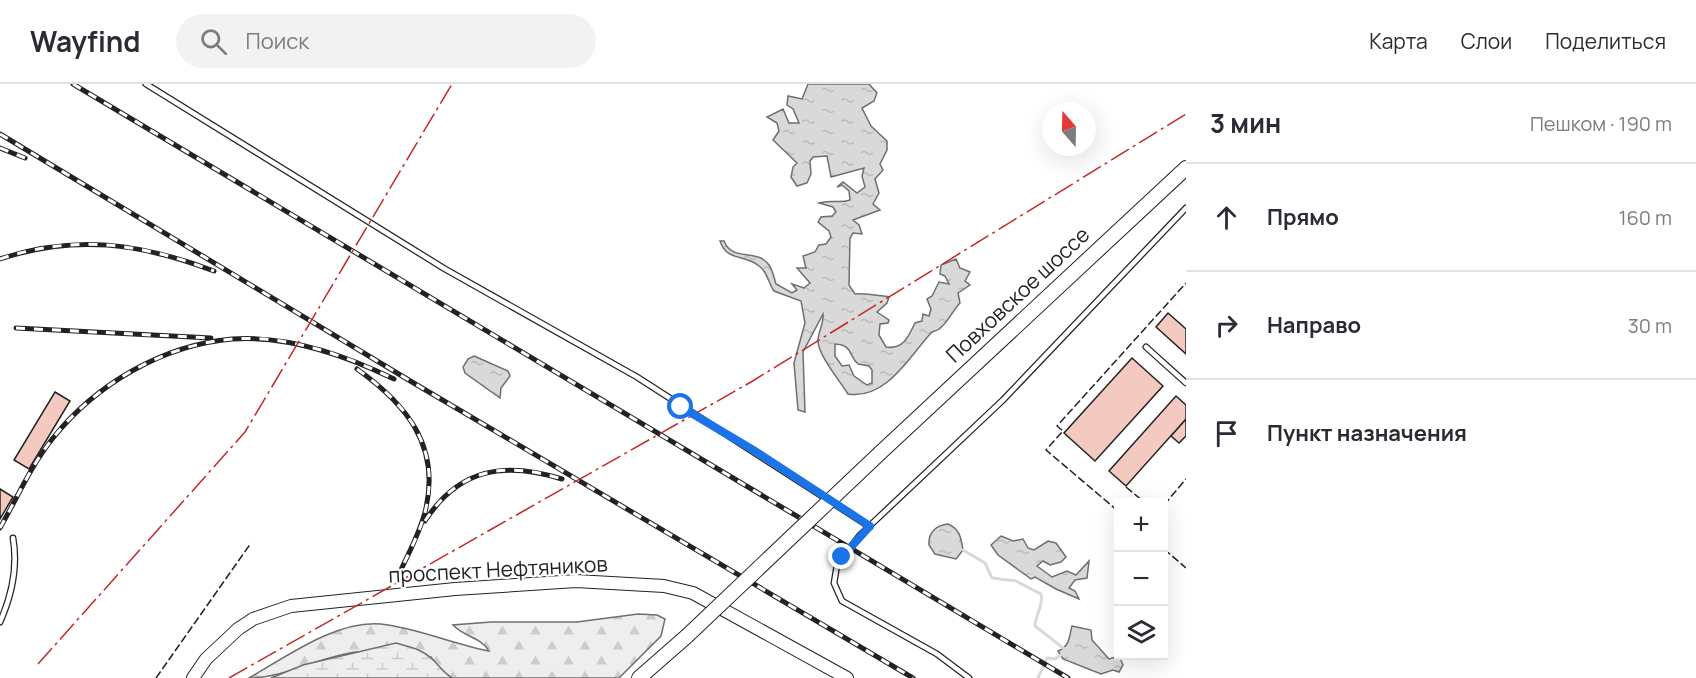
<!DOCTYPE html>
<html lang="ru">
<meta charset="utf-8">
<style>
:root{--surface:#fff;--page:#f2f2f3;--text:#2b2b33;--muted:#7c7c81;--line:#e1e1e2}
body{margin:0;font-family:Manrope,sans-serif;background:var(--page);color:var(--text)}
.controls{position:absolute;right:18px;bottom:18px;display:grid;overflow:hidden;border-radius:0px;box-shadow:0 6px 24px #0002}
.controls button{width:54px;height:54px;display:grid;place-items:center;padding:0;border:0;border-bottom:2px solid var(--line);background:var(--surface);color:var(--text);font:30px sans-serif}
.compass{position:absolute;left:1042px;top:18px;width:54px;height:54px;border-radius:50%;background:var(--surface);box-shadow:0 6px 24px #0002;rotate:340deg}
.stop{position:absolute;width:18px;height:18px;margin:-14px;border:4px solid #1a73e8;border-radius:50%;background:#fff}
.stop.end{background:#1a73e8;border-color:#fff;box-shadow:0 2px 6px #0008}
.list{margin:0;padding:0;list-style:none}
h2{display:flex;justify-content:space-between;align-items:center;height:78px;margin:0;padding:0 24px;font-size:26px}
h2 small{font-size:20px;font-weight:400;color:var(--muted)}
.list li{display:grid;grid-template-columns:39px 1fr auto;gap:18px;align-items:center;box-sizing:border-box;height:108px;padding:0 24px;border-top:2px solid var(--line)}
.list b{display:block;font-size:22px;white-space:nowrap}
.list em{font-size:20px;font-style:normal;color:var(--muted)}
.icon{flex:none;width:33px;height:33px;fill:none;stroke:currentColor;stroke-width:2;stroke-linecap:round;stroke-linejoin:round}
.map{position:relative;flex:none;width:1186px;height:594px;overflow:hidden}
header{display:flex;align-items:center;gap:36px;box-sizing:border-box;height:84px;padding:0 30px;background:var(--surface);border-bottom:2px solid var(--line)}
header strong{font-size:28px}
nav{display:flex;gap:33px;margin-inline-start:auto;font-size:21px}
.search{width:420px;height:54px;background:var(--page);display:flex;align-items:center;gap:15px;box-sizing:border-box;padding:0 21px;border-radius:33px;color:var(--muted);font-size:22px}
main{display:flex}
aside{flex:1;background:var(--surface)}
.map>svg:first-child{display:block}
</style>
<header>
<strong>Wayfind</strong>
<div class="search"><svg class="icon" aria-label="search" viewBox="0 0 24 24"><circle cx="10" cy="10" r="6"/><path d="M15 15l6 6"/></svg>Поиск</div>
<nav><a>Карта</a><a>Слои</a><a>Поделиться</a></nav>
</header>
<main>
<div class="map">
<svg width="1186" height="594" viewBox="0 0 1186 594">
<defs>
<pattern id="forest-firs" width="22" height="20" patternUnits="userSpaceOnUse" patternTransform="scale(1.5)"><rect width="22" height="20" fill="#eee"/><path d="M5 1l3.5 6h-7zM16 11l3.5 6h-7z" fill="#ccc"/></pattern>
<pattern id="wetland-marsh" width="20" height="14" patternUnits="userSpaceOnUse" patternTransform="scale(1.5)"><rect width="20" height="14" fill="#eee"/><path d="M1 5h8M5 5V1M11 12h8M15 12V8" fill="none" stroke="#ccc"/></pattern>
<pattern id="water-ripples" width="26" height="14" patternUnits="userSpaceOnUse" patternTransform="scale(1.5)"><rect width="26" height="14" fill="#d9d9d9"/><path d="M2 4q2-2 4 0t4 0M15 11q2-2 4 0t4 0" fill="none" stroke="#bababa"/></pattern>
</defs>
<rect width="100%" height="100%" fill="#fff"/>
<!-- forest -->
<path fill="url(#forest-firs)" stroke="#6f6f6f" stroke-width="1.5" d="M638 530 657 531 665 535 661 552 619 594H452L440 585 431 573C407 572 380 566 357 568 319 572 286 594 249 594 286 573 336 536 381 540 417 544 453 560 489 567 481 553 464 553 453 541L491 538H577Z"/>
<!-- wetland -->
<path fill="url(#wetland-marsh)" stroke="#6f6f6f" stroke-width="1.5" d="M396 559C408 563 422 565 431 574 439 581 443 588 452 594H271L303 581Z"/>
<!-- water -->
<path fill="url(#water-ripples)" stroke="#6f6f6f" stroke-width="1.5" fill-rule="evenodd" d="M808 0H869L877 9 874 17 862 24 871 42 887 57V66L880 80 883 86 875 95 879 109 873 120 880 126 853 136 859 141 862 150 853 149 850 154 849 201 855 210C860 209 886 212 889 213L887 219 877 228 889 236 888 239 880 240 879 251 886 263C904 266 909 251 915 239L922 237 923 230 929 232 931 225 927 215 932 212 939 198 949 200 945 192 940 190 941 181 956 175 960 184 970 188 965 197 970 201 958 209 960 219C953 226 947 240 939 245 935 248 934 246 931 249 909 273 886 316 848 310 840 297 818 271 818 257 818 248 824 239 823 230L803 268 805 328 798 326 794 279 805 239 801 217 774 207C768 199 768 188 759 182 745 170 727 178 720 157H724C732 178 757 164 769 181 773 187 774 194 776 200L792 209 797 206 792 200 804 204 810 199 797 184H806L803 172 815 168 819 161 826 160 831 153 829 147 818 138 821 133 832 132 836 128 833 123 819 119C831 115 839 120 850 116L849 107 842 101 837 103 843 98 857 109 865 103 862 92 864 84 831 93 827 72 813 73 810 77 811 90 807 99 797 102 791 93 793 83 797 79 773 56 779 47 777 39 767 33 783 25 789 39H799L793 25 787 21 788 12 802 15ZM835 260C853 261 848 271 858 280L869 282 872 286V299L867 301 854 292 849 281 842 282 835 272Z
M474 272 508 287 510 292 501 304 500 314 465 289 463 283 468 275Z
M948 440C960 445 961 454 963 466L956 475 935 470 929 461C928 448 937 441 948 440Z
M1001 452 1013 457 1023 455 1028 464 1034 466 1048 457 1056 459 1066 473 1061 478 1050 481 1043 477 1037 482 1052 493 1067 487 1076 491 1089 477 1087 494 1075 496 1069 504 1075 507 1079 515 1056 505 1035 493 1031 495 998 471 991 461Z
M1072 542 1091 546 1092 556 1109 575 1119 572 1123 581 1119 588 1113 586 1101 590 1063 575 1058 567C1070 562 1069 553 1072 542Z"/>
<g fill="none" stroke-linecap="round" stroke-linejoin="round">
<!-- stream -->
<path stroke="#d9d9d9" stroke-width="3" d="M963 466 985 479 992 494 1016 497 1041 510C1044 521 1035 531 1035 542L1067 567 1055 575 1047 574 1038 594"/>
</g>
<!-- building -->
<path fill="#f3c9c0" stroke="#222" stroke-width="1.5" d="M1168 229 1186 245V270L1156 243Z
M1132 274 1163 302 1095 377 1064 349Z
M55 308 70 317 29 385 14 376Z
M1176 312 1186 321V335L1126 402 1109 387Z
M1186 335V352L1179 359 1171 352Z
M0 405 13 413 0 435Z"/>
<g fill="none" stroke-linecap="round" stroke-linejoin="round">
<defs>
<path id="service" d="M146 0 445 185 637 293 870 443
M1146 263 1186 299
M0 538C12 511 18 483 13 454
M969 594 937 570 842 517 834 499 837 481 860 451 1003 316 1186 124"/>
<path id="secondary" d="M193 594 206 575 238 545 253 535 291 522 455 505 576 497 664 502 693 509 847 594"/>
<path id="primary" d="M880 369 1186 84
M639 594 687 552"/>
</defs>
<!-- service casing -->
<use href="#service" stroke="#222" stroke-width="7"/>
<!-- secondary casing -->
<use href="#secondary" stroke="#222" stroke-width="14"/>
<!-- primary casing -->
<use href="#primary" stroke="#222" stroke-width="16"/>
<!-- service -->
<use href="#service" stroke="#fff" stroke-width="4.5"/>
<!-- secondary -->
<use href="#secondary" stroke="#fff" stroke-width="12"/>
<!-- primary -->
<use href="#primary" stroke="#fff" stroke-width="14"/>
<defs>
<path id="rail" d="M73 0 1068 594
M0 50 412 298 913 594
M0 64 25 74
M0 175C75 150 140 159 214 187
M16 244 211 254
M357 285C406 320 440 361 426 424 421 447 409 468 400 488
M425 437C459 384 505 377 562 395
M0 444C17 414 32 380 53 354 96 300 163 261 232 255 288 251 345 271 394 295"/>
</defs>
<!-- rail casing -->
<use href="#rail" stroke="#222" stroke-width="5"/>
<!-- rail -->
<use href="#rail" stroke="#fff" stroke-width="3" stroke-dasharray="9" stroke-linecap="butt"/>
<defs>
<path id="primary-bridge" d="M687 552 880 369"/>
</defs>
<!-- primary-bridge casing -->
<use href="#primary-bridge" stroke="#222" stroke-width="16" stroke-linecap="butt"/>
<!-- primary-bridge -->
<use href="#primary-bridge" stroke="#fff" stroke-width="14"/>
<!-- fence -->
<path stroke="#222" stroke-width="1.5" stroke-dasharray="8 3" stroke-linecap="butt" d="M1126 403 1144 418
M1164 421 1186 395
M1118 427 1046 366 1063 347 1057 342 1186 199
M1164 465 1186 484
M156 594 251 459"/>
<!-- power -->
<path stroke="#c62828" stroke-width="1.5" stroke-dasharray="21 4.5 3 4.5" stroke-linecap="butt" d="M38 580 245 348 452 0
M229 594 751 298 1186 30"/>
</g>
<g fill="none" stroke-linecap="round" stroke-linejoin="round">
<!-- route -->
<path stroke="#1a73e8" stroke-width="8" d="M681 323 755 367 870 442 842 473"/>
</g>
<g text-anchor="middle" stroke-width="4.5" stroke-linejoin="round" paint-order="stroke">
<!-- street labels -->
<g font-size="21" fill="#222" stroke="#fff">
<text transform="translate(1018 211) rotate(-43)" y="7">Повховское шоссе</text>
<text transform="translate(498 486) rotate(-3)" y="7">проспект Нефтяников</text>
</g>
</g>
</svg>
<div class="controls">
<button>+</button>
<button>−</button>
<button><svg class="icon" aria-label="layers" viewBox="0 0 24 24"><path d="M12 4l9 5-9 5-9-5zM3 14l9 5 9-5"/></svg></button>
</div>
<svg class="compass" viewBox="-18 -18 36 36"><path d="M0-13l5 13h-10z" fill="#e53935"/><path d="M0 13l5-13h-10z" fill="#7c7c81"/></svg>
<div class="stop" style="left:681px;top:323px"></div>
<div class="stop end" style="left:842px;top:473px"></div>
</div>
<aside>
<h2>3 мин<small>Пешком · 190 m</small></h2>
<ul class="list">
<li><svg class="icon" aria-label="ahead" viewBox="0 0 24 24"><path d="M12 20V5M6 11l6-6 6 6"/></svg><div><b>Прямо</b></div><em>160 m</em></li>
<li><svg class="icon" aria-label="right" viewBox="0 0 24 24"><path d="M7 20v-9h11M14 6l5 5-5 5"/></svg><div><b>Направо</b></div><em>30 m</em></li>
<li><svg class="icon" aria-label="arrive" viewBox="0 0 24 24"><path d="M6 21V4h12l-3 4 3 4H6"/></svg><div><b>Пункт назначения</b></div></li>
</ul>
</aside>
</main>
